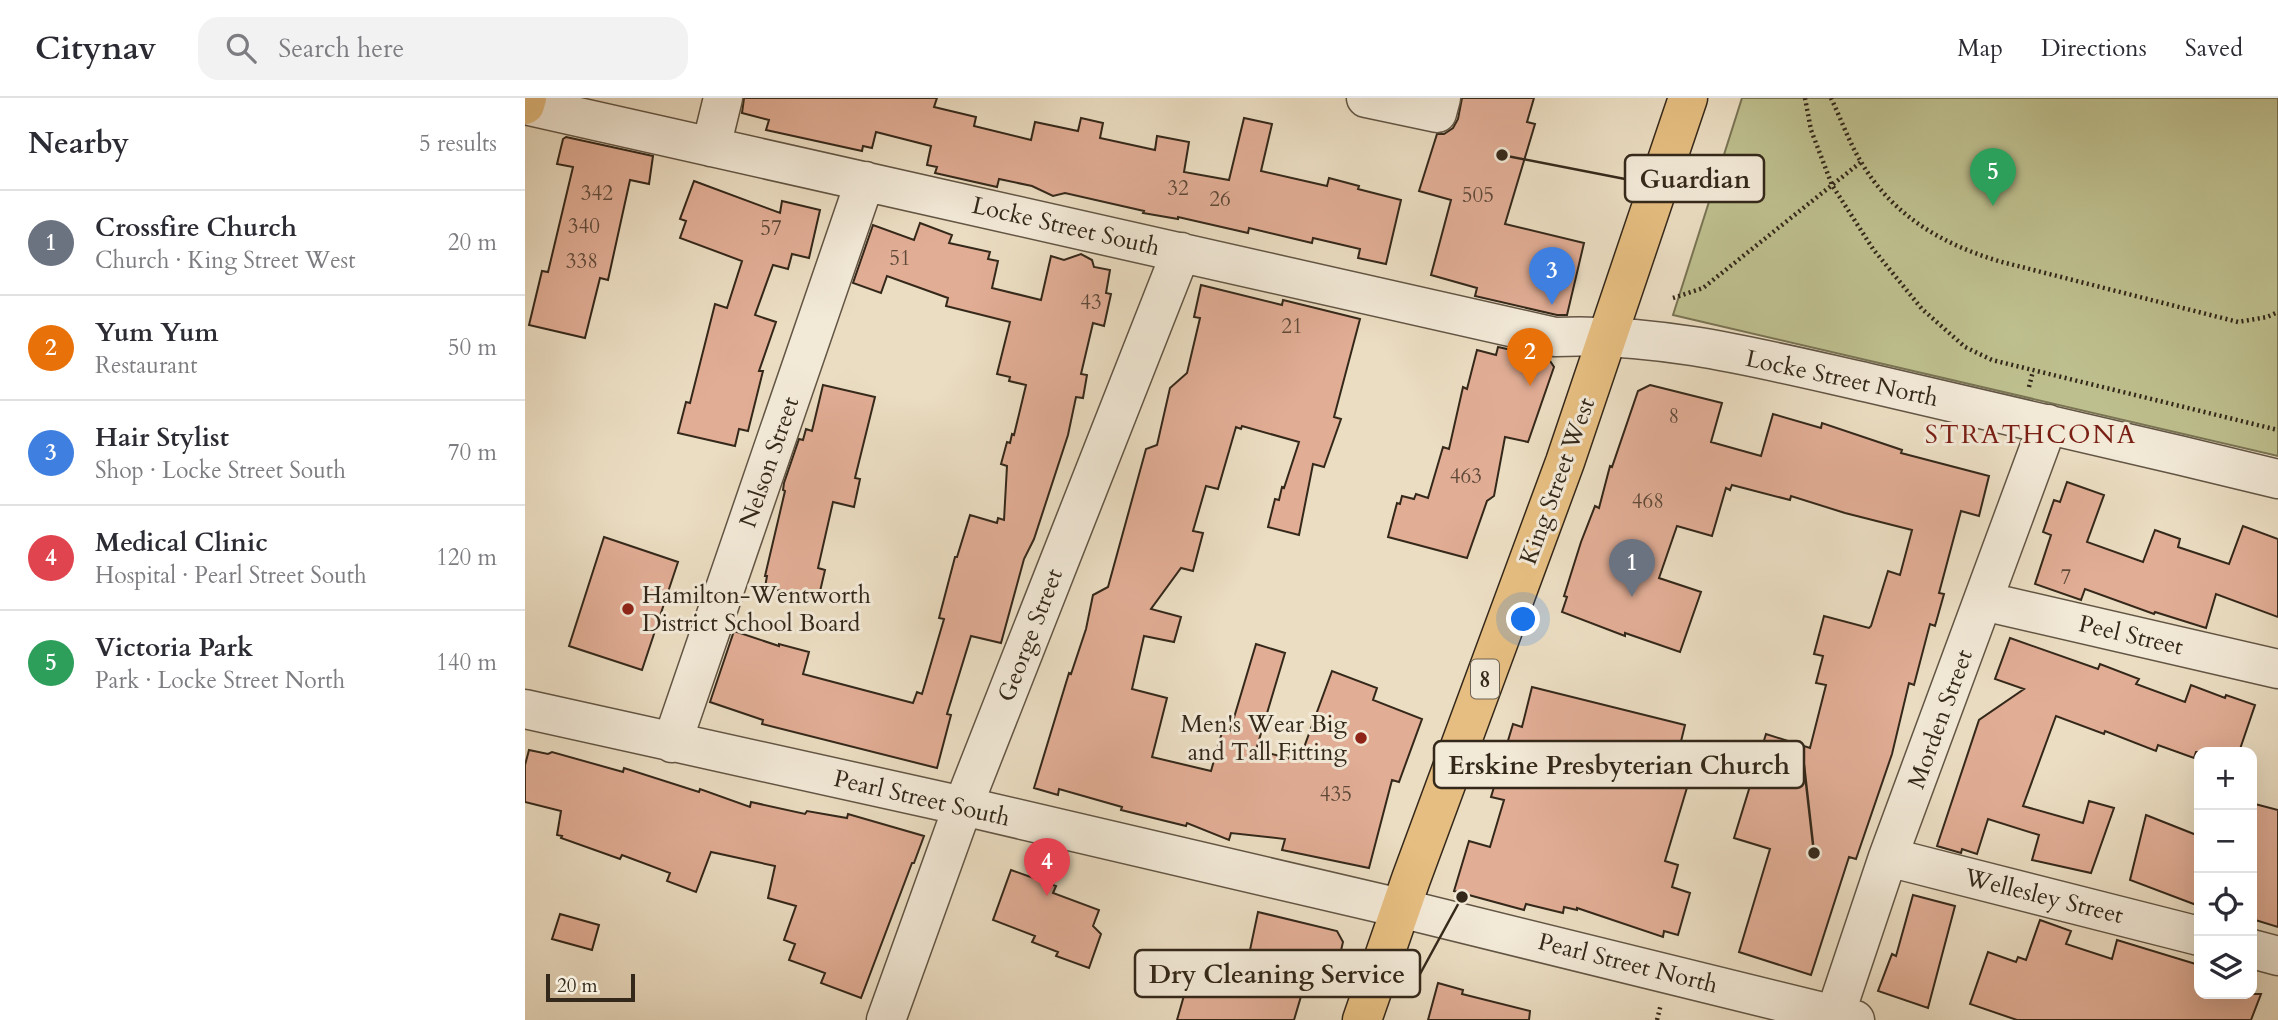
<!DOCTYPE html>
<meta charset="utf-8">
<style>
:root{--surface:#fff;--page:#f2f2f3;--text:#2b2b33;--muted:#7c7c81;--line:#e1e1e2;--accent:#8f2418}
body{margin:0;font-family:Cardo,serif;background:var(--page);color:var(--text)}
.controls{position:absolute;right:21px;bottom:21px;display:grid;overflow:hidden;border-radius:14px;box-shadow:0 7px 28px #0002}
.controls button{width:63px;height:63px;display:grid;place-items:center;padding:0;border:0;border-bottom:2px solid var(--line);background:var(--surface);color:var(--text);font:35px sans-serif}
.scale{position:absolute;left:21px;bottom:18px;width:89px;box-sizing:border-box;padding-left:7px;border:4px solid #34281a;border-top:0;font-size:19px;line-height:24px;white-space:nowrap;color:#34281a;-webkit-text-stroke:5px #f2e9d7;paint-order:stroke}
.you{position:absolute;left:999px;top:522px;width:24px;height:24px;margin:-18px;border:5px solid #fff;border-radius:50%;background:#1a73e8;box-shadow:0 0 0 10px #1a73e833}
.badge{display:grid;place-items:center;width:46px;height:46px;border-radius:50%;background:var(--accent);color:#fff;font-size:23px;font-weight:700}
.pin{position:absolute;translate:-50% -58px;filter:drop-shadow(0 2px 4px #0008)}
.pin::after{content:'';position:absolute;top:37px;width:24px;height:21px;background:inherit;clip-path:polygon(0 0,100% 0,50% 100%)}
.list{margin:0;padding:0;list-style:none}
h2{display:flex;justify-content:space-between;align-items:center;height:91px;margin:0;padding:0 28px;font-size:30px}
h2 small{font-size:23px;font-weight:400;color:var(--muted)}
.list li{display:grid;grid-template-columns:46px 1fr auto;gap:21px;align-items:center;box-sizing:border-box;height:105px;padding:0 28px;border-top:2px solid var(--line)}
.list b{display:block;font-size:26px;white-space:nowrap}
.list p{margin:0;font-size:23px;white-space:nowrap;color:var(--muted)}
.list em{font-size:23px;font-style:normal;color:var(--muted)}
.icon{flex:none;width:38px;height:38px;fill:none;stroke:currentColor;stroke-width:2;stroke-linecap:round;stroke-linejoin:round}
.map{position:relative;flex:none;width:1753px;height:922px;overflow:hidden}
header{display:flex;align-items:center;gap:42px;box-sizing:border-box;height:98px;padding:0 35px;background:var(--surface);border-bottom:2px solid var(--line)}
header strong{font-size:33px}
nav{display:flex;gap:38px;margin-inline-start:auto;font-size:24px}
.search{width:490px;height:63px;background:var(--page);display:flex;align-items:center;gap:18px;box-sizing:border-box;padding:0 24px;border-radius:21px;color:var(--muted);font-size:26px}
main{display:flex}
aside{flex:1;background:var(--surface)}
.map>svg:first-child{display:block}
</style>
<header>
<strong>Citynav</strong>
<div class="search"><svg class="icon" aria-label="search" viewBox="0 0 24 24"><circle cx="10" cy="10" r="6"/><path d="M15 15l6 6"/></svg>Search here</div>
<nav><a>Map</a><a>Directions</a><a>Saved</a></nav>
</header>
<main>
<aside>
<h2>Nearby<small>5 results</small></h2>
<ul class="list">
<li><span class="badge" style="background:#6b7280">1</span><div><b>Crossfire Church</b><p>Church · King Street West</p></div><em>20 m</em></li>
<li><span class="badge" style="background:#e8710a">2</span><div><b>Yum Yum</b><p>Restaurant</p></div><em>50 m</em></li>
<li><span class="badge" style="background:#3f7fe0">3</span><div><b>Hair Stylist</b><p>Shop · Locke Street South</p></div><em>70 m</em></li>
<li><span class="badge" style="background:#e0444e">4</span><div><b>Medical Clinic</b><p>Hospital · Pearl Street South</p></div><em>120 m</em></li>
<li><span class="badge" style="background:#2e9e5b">5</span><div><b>Victoria Park</b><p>Park · Locke Street North</p></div><em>140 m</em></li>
</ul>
</aside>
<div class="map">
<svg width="1753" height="922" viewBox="0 0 1753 922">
<rect width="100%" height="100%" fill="#ebddc2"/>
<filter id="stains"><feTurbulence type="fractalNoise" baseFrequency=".00286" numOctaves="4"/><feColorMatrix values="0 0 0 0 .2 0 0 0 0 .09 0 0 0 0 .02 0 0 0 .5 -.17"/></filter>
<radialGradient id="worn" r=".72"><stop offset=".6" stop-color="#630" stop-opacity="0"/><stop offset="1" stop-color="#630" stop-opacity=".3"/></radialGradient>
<!-- green -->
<path fill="#bebf8e" stroke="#797454" stroke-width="2" d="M1217 0H1753V358L1148 217Z"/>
<!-- building -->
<path fill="#e1ad95" stroke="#34281a" stroke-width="2" d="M219 0H412L409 9 451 19 449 28 506 42 510 24 553 33 556 20 578 25 575 40 630 52 632 38 664 44 659 74 704 82 719 20 747 26 736 73 802 88 804 80 834 88 833 91 876 102 861 166 833 160 835 151 788 140 787 145 724 130 723 135 653 119V121L618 115 619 113 540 95 528 98 507 88 474 81 472 89 410 75 412 69 402 67 406 48 351 34 347 50 338 48 337 53 241 32 244 22 217 15Z
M937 0H1009L1002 24 1010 26 980 126 1059 145 1042 217H1032L950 198 952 190 906 177 926 102 894 93 912 36H919L928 30 933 21Z
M41 39 128 58 124 86 105 82 83 182 75 180 60 240 4 227 17 173 23 174 48 69 32 66 38 41Z
M169 83 255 115 257 103 295 112 284 160 267 156 263 171 248 167 230 217 251 224 234 273H238L223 333 214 331 210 348 153 335 161 304 165 305 190 206 202 210 217 163 155 140 161 123 155 121Z
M395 125 427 137 424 145 465 154 463 161 473 163 467 190 516 202 526 158 539 162 556 156 567 162 569 169 585 172 581 195 586 196 579 228 568 225 556 276 562 277 558 300 551 299 543 337 509 441 499 461 476 545 446 538 422 616 426 617 412 670 237 626 238 622 185 604 209 533 254 548V546L284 554 278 576 388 605 392 594 397 596 419 521 414 520 430 459H432L445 417 472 425 473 420 479 422 482 368 476 366 482 344 485 345 487 336 489 337 501 287 484 283 485 279 472 276 485 224 421 208 423 200 362 178 356 195 328 185 348 127 389 142Z
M676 187 757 207 758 202 835 221 809 319 816 321 799 369 788 366 774 437 743 429 750 401 754 402 757 389 759 390 774 344 717 328 716 331 711 329 693 391 681 388 668 433 678 435 668 473 656 470 626 511 656 519 649 544 619 538 607 591 642 600 627 659 686 673 698 631 705 633 731 546 760 555 731 652 774 663 807 573 852 590 848 602 897 621 874 684 867 682 844 770 757 752 760 741 706 735 704 742 662 725 661 728 596 712 597 709 534 691 533 697 509 690 544 575 546 576 561 531 568 497 583 489 621 351 632 347 645 290 662 275 675 220 669 219Z
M973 249 1023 260 1029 269 1003 344 980 339 969 398 962 403 942 460 863 439 872 405 875 406 877 398 889 401 891 396 903 400 918 349 924 351 938 289 942 291 952 252 971 257Z
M298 287 350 299 330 380 335 381 329 409 308 404 293 470 300 472 293 502 240 489 242 478H240L260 393 258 392 259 385 274 341 278 342 281 331 287 333Z
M1125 287 1197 305 1186 344 1236 358 1248 316 1296 330 1297 325 1377 352 1376 355 1464 378 1454 418 1436 413 1414 495 1419 496 1410 528 1405 526 1389 587 1384 585 1367 656 1331 761 1324 759 1286 877 1214 854 1245 751 1209 740 1241 636 1285 650 1301 587 1291 585 1298 558 1289 556 1299 518 1344 530 1346 528 1363 473 1375 477 1387 432 1320 415 1266 398 1265 402 1207 387 1205 392 1201 390 1187 438 1152 428 1134 480 1176 494 1155 554 1100 535V538L1037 514 1042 499 1039 498 1056 444 1070 408 1074 410 1085 368 1087 369 1113 293Z
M1542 384 1579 397 1562 444 1618 464 1630 432 1655 441 1653 449 1704 466 1718 428 1753 441V519L1691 496 1681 530 1630 514 1629 516 1560 491 1556 502 1510 486 1526 437 1518 434 1529 402 1535 404Z
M79 439 153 464 117 572 44 548Z
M1485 540 1573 571 1575 566 1614 581 1611 586 1660 604 1666 587 1700 600 1701 597 1730 607 1714 654H1671L1669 660 1633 647 1631 653 1580 633 1579 636 1531 618 1498 708 1558 725 1564 703 1589 710 1566 775 1507 762 1514 737 1463 721 1452 756 1437 751 1436 755 1412 748 1454 622 1499 591 1470 581Z
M1007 589 1160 627 1150 668 1167 673 1140 763 1153 767 1147 789 1165 795 1153 837 1139 833 1138 839 1052 810V812L1039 809 1038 815 1001 806 999 812 929 793 944 743 965 749 979 702 966 699 988 626 997 629Z
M4 652 23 656 27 654 98 674 99 670 174 694 175 691 225 709 226 704 280 716 282 713 322 720 323 716 399 738 389 765H387L336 900 296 885 300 875 264 862 270 846 259 842 271 808 243 800 250 768 186 754 171 794 142 783 145 775 97 757 95 761 36 740 37 738 32 737 36 713 0 704V667Z
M1730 706 1753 712V829L1727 821V719Z
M1621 717 1674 738V808L1605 782Z
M486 772 531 788 528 795 574 812 568 828 576 836 564 870 531 858 533 854 507 844 510 838 468 822Z
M1388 797 1430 808 1403 910 1353 893 1367 856 1371 858Z
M733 814 812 833 818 844 811 874 799 871 796 885 790 884 787 897 777 895 769 922H652L664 880 716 895Z
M35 816 74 827 67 852 27 841Z
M1515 822 1546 833 1541 846 1587 861 1592 842 1674 867V896H1736L1726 922H1492L1445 906 1463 854 1491 864 1493 859 1501 862Z
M913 885 938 892 937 896 1005 913 1004 922H903Z"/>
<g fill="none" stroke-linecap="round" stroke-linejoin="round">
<defs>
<path id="minor" d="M841 0 912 15 916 0
M0 7 1030 239C1136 234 1241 262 1344 285 1481 316 1617 348 1753 381
M186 49 198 0
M1458 503 1753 571
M0 611 438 708 875 810 1330 922
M147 645 340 83
M1363 759 1674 838
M1727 851 1753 858
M1310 917 1363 759 1523 326
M361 922 438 708 656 154"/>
<path id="major" d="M0 7 2 0
M837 922 886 781 1040 364 1163 0"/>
</defs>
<!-- minor casing -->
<use href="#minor" stroke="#625544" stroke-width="41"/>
<!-- major casing -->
<use href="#major" stroke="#34281a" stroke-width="41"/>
<!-- path -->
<path stroke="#34281a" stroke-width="4.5" stroke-dasharray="2 3.5" stroke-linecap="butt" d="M1280 0 1286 32 1307 87 1348 151 1397 211 1440 249 1467 262 1753 332
M1306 0C1316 21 1324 44 1336 64 1368 118 1418 147 1477 164L1713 224 1742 219 1753 214
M1148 200 1178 190 1336 64
M1504 289 1508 273
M1132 922 1136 906"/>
<!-- minor -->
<use href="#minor" stroke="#f2e9d7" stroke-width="38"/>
<!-- major -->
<use href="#major" stroke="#e6be81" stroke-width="38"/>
</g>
<!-- markers -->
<g fill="#8f2418" stroke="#f2e9d7" stroke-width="2.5">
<circle cx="103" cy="511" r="7"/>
<circle cx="836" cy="640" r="7"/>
</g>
<g text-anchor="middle" stroke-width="6" stroke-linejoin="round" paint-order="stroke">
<!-- number labels -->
<g font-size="21" fill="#5f4939">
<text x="653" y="97">32</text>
<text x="72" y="102">342</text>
<text x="953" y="104">505</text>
<text x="695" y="108">26</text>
<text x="59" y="135">340</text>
<text x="246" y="137">57</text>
<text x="375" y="167">51</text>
<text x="57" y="170">338</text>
<text x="566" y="211">43</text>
<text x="767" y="235">21</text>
<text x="1149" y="325">8</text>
<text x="941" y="385">463</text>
<text x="1123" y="410">468</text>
<text x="1541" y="486">7</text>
<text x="811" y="703">435</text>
</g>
<!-- shield labels -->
<rect fill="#f2e9d7" stroke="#6d6253" stroke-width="2" x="946" y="561.5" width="28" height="39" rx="5"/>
<g font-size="23" font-weight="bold" fill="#34281a">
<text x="960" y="589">8</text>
</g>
<!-- street labels -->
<g font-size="24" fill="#34281a" stroke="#f2e9d7">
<text transform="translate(541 128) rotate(13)" y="8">Locke Street South</text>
<text transform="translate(1317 280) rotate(12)" y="8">Locke Street North</text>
<text transform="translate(244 364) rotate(-71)" y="8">Nelson Street</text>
<text transform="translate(1032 383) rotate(-70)" y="8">King Street West</text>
<text transform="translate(505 537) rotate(-69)" y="8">George Street</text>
<text transform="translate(1606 537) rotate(13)" y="8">Peel Street</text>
<text transform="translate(1415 621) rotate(-70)" y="8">Morden Street</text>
<text transform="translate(397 700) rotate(13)" y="8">Pearl Street South</text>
<text transform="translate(1519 798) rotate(14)" y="8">Wellesley Street</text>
<text transform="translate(1103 865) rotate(14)" y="8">Pearl Street North</text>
</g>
<!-- poi labels -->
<g font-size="24" fill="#34281a" stroke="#f2e9d7" text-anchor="start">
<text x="117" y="505">Hamilton-Wentworth<tspan x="117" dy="28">District School Board</tspan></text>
<text x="822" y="634" text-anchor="end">Men's Wear Big<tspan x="822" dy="28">and Tall Fitting</tspan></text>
</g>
<!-- neighbourhood labels -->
<g font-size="26" letter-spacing="2" fill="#7a1f14" stroke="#f2e9d7">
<text x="1506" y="345">STRATHCONA</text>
</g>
</g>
<!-- callouts -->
<path fill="none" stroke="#34281a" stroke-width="2.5" d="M977 57L1100 81M1289 755L1279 667M937 799L895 876"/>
<g fill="#34281a" stroke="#f2e9d7" stroke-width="2.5">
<circle cx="977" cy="57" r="7"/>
<circle cx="1289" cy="755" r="7"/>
<circle cx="937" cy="799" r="7"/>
</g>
<g fill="#f2e9d7" stroke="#34281a" stroke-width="2.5">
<rect x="1100" y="57" width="139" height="47" rx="7"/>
<rect x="909" y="643" width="370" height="47" rx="7"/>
<rect x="610" y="852" width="285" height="47" rx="7"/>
</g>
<g font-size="26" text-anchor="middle" font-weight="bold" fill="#34281a">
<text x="1170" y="90">Guardian</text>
<text x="1094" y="676">Erskine Presbyterian Church</text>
<text x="752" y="885">Dry Cleaning Service</text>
</g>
<rect width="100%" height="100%" filter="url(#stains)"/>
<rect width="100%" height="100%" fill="url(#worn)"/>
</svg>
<div class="controls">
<button>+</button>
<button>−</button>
<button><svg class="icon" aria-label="locate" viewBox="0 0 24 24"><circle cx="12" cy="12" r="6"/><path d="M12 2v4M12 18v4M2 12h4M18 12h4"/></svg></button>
<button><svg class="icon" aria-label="layers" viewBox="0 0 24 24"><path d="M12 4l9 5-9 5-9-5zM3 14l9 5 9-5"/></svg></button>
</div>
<div class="scale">20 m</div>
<div class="you"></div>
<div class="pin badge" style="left:1107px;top:499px;background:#6b7280">1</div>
<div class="pin badge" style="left:1005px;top:288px;background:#e8710a">2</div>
<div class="pin badge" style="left:1027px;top:207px;background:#3f7fe0">3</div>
<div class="pin badge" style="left:522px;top:798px;background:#e0444e">4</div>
<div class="pin badge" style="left:1468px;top:108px;background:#2e9e5b">5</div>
</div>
</main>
